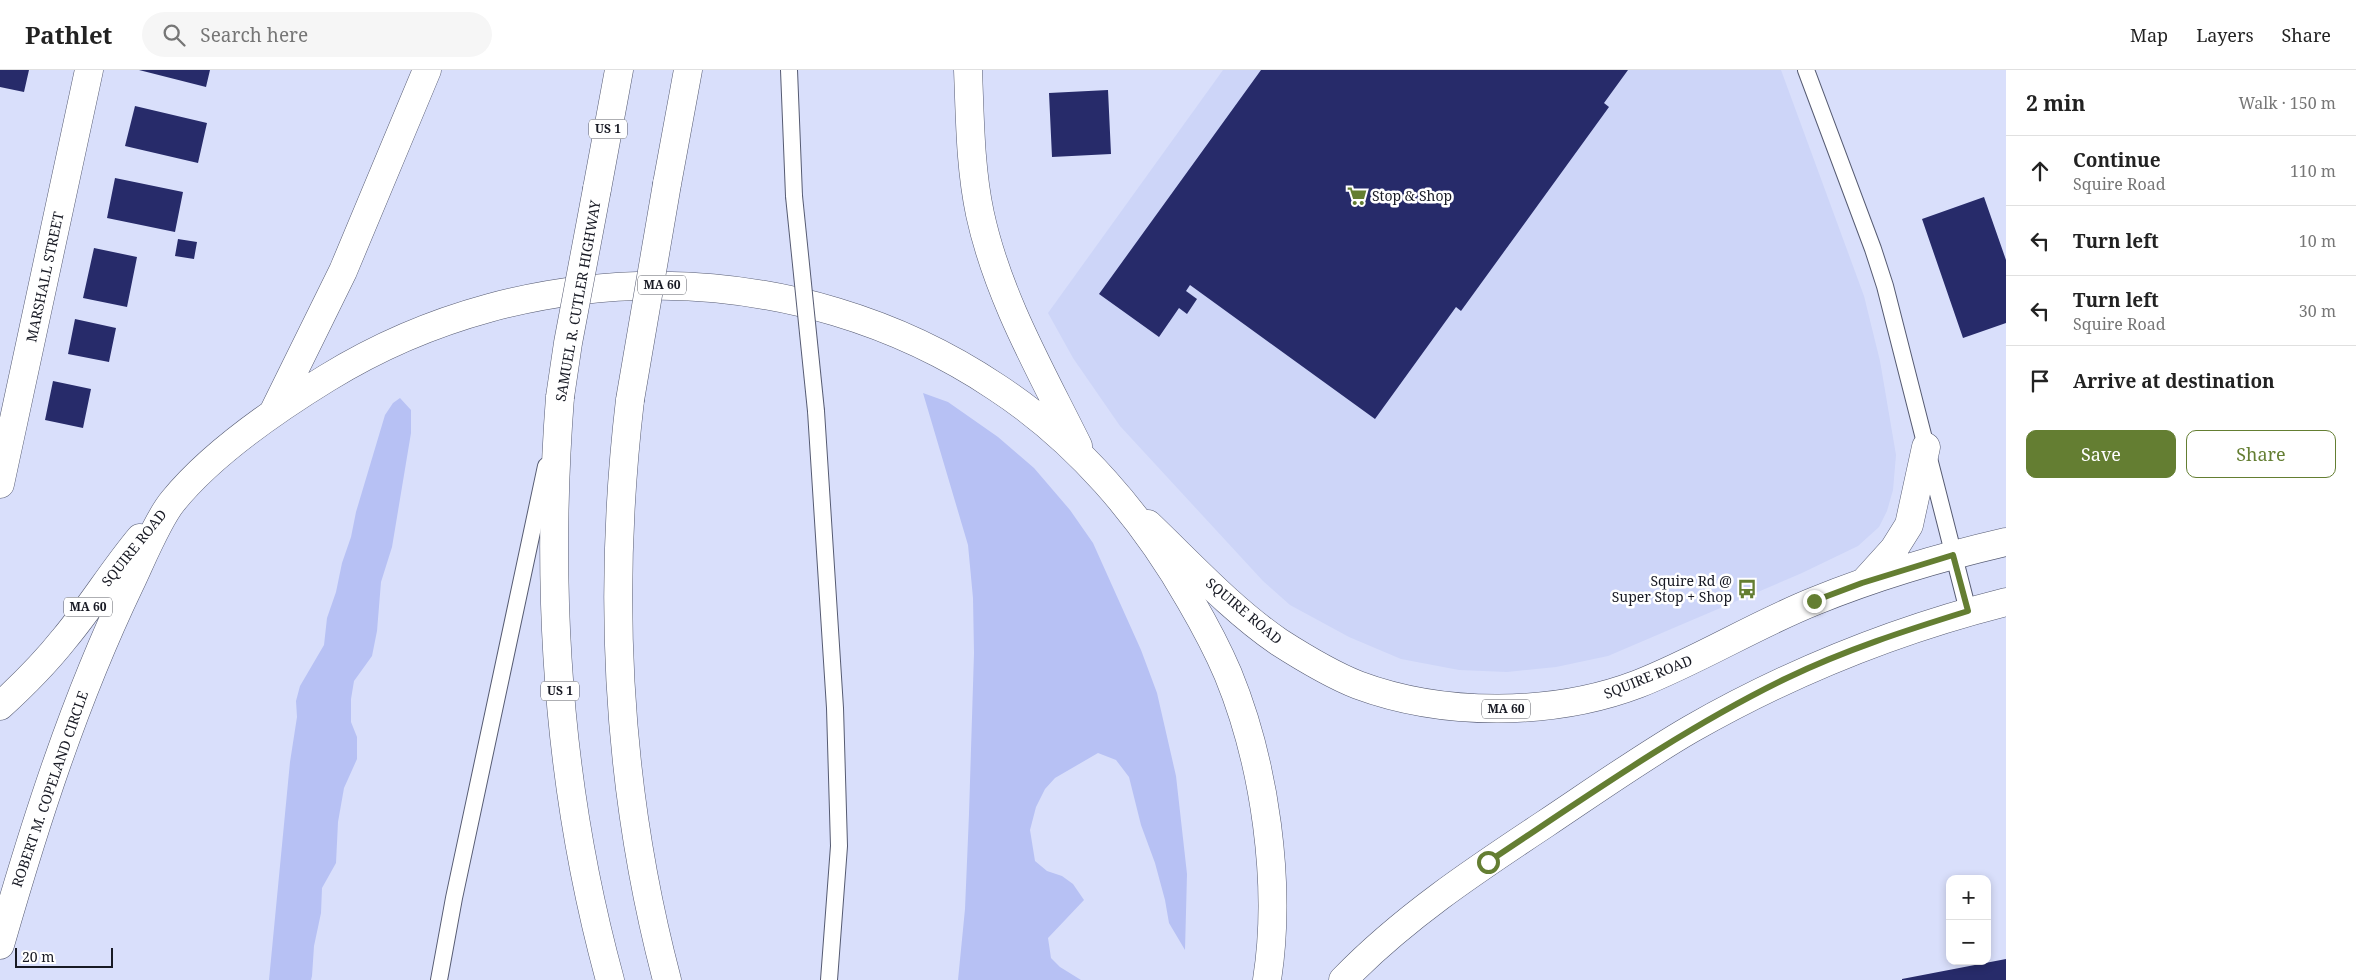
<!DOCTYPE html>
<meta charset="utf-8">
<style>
:root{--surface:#fff;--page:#f6f6f6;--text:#222;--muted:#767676;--line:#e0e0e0;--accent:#647e32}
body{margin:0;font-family:"Noto Serif",serif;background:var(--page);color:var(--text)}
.controls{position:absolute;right:15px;bottom:15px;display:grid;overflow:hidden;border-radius:10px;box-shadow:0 2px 8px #0003}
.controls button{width:45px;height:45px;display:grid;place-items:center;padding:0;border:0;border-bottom:1px solid var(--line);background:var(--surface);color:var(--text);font:25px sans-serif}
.scale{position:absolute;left:15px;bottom:12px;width:98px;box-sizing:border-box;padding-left:5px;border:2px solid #181a24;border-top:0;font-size:14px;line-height:18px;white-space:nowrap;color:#181a24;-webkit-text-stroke:4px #fff;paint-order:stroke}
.stop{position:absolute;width:15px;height:15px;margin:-11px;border:4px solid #647e32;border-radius:50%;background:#fff}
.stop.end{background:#647e32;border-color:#fff;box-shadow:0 1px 5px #0008}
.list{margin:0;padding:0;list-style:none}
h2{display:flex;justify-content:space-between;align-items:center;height:65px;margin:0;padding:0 20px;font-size:21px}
h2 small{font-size:16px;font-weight:400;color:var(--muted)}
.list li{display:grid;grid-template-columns:32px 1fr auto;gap:15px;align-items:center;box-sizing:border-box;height:70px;padding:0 20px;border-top:1px solid var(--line)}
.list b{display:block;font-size:19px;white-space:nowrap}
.list p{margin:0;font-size:16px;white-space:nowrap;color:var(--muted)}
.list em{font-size:16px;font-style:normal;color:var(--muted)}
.actions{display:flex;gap:10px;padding:15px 20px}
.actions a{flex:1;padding:11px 0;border:1px solid var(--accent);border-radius:10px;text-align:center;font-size:18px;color:var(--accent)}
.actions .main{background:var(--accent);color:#fff}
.icon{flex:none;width:28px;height:28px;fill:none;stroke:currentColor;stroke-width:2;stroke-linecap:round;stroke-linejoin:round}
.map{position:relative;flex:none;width:2006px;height:910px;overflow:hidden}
header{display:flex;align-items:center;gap:30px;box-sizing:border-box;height:70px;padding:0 25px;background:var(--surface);border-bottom:1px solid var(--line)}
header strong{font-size:24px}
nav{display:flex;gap:28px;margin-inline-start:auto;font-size:18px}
.search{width:350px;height:45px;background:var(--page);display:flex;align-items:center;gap:12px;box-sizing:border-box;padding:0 18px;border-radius:28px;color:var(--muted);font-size:19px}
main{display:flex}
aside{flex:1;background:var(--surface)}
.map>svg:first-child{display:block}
</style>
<header>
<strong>Pathlet</strong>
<div class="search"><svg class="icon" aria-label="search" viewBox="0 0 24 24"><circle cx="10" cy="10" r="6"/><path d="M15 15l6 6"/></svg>Search here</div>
<nav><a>Map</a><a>Layers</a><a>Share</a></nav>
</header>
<main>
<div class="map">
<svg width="2006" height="910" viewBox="0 0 2006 910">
<rect width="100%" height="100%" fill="#d9dffb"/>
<!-- built -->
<path fill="#cdd5f8" d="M1223 0H1781L1864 226 1880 291 1896 385 1893 420 1887 441 1879 457 1858 476 1802 503 1608 586 1556 597 1507 602 1459 600 1401 589 1349 567 1290 535 1263 511 1120 356 1073 288 1048 243Z"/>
<!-- green -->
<path fill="#b7c1f4" d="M923 323 948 332 998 367 1034 398 1070 440 1093 473 1141 580 1157 623 1176 706 1187 804 1185 880 1169 853 1165 830 1155 793 1141 755 1129 707 1116 690 1098 683 1055 708 1045 719 1036 737 1030 760 1035 791 1047 801 1062 806 1073 814 1084 830 1048 868 1051 888 1060 897 1081 910H958L965 839 969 744 974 583 973 528 968 475Z
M400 328 411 340V363L392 477 381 512 377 561 372 586 354 611 351 629V652L357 667V689L344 718 338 752 336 793 322 818 321 843 314 876 312 906 311 910H269L290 692 297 647 296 631 300 616 324 575 327 548 336 522 342 493 351 467 356 442 385 345 393 333Z"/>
<!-- building -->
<path fill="#272b6a" d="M0 0H29L24 22 0 17Z
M139 0H210L206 17Z
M1261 0H1628L1604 33 1609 37 1461 241 1456 237 1375 349 1190 215 1186 221 1197 229 1187 244 1179 238 1159 267 1099 224Z
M1108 20 1111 84 1052 87 1049 23Z
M135 36 207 53 198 93 125 76Z
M115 108 183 122 175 162 107 148Z
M1984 127 2006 190V253L1963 268 1922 149Z
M178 169 197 172 194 189 175 186Z
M94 178 137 187 127 237 83 228Z
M75 249 116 258 109 292 68 284Z
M53 311 91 319 83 358 45 350Z
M2006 889V910H1902V909Z"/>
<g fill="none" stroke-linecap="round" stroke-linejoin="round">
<defs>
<path id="lane" d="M789 0 794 126
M1806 0 1873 179 1885 216 1968 541
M816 341 835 638 839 776 829 910
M439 910 454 828 546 396"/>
<path id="street" d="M0 414 89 0"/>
<path id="primary" d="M1148 454C1190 494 1231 539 1279 572 1304 588 1330 604 1358 615 1444 647 1554 646 1638 614 1699 590 1755 555 1815 531 1877 506 1941 487 2006 472
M1865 511 1894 479 1909 455 1926 377
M1343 910C1403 848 1474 801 1545 754 1593 722 1641 688 1691 659 1791 602 1895 560 2006 532"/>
<path id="highway" d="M968 0C970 48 970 97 980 144 998 227 1041 301 1078 376
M667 114 688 0
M597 119 619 0
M560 327C545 523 558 720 610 910
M630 330C607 525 617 720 667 910
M273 343 343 201 427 0
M0 636C23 615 45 593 64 569 91 537 113 500 140 468
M0 875C36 750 74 631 130 514 141 491 158 449 173 431 212 383 275 340 327 308 530 183 797 184 996 317 1077 370 1142 446 1190 530 1204 554 1217 578 1228 604 1265 694 1282 814 1267 910"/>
</defs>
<!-- lane casing -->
<use href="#lane" stroke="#565b72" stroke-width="18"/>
<!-- street casing -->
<use href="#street" stroke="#565b72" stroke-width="29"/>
<!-- primary casing -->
<use href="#primary" stroke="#565b72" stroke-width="29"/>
<!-- highway casing -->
<use href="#highway" stroke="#565b72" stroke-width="29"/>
<!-- lane -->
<use href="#lane" stroke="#fff" stroke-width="16"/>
<!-- street -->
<use href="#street" stroke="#fff" stroke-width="28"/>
<!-- primary -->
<use href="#primary" stroke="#fff" stroke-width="28"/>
<!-- highway -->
<use href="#highway" stroke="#fff" stroke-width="28"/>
<defs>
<path id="lane-bridge" d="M794 126 816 341"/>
<path id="highway-bridge" d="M560 327 568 273 597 119
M630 330 667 114"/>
</defs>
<!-- lane-bridge casing -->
<use href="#lane-bridge" stroke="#565b72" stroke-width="18" stroke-linecap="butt"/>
<!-- highway-bridge casing -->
<use href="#highway-bridge" stroke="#565b72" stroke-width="29" stroke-linecap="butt"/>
<!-- lane-bridge -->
<use href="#lane-bridge" stroke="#fff" stroke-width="16"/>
<!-- highway-bridge -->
<use href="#highway-bridge" stroke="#fff" stroke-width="28"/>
</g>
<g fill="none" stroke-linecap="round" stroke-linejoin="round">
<!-- route -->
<path stroke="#647e32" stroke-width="6" d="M1488 792C1586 727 1682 659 1787 608 1845 580 1907 560 1968 541L1953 485 1862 513 1814 531"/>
</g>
<!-- icons -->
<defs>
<symbol id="supermarket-bare" viewBox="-9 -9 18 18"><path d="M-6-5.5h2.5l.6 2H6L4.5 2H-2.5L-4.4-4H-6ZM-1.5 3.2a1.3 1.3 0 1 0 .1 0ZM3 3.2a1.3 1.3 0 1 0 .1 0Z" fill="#647e32" stroke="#fff" stroke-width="2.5" paint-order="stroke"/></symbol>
<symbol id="bus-bare" viewBox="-9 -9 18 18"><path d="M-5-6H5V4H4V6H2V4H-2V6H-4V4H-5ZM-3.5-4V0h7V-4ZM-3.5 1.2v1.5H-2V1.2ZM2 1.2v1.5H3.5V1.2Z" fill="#647e32" stroke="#fff" stroke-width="2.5" paint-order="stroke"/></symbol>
</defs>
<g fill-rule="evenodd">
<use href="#supermarket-bare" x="1343" y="112" width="28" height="28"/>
<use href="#bus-bare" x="1733" y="505" width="28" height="28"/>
</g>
<g text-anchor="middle" stroke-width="5" stroke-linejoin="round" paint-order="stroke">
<!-- shield labels -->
<g fill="#fff" stroke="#5d5f66" stroke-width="1">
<rect x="589" y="49.5" width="38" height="19" rx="4"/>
<rect x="638" y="205.5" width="48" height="19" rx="4"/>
<rect x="64" y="527.5" width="48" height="19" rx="4"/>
<rect x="541" y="611.5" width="38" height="19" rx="4"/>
<rect x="1482" y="629.5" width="48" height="19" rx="4"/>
</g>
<g font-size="12" font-weight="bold" fill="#181a24">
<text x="608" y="63">US 1</text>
<text x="662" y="219">MA 60</text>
<text x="88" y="541">MA 60</text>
<text x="560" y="625">US 1</text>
<text x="1506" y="643">MA 60</text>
</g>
<!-- poi labels -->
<g font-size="14" fill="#181a24" stroke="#fff" text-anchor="start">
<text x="1372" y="131">Stop &amp; Shop</text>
<text x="1732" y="516" text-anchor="end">Squire Rd @<tspan x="1732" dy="16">Super Stop + Shop</tspan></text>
</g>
<!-- street labels -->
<g font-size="14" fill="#181a24" stroke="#fff">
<text transform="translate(45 207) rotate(-78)" y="5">MARSHALL STREET</text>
<text transform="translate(578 231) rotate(-80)" y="5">SAMUEL R. CUTLER HIGHWAY</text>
<text transform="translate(134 478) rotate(-51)" y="5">SQUIRE ROAD</text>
<text transform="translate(1244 541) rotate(40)" y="5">SQUIRE ROAD</text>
<text transform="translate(1648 607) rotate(-22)" y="5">SQUIRE ROAD</text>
<text transform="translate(50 719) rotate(-71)" y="5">ROBERT M. COPELAND CIRCLE</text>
</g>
</g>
</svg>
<div class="controls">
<button>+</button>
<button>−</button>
</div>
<div class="scale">20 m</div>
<div class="stop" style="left:1488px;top:792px"></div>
<div class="stop end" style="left:1814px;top:531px"></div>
</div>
<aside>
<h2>2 min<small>Walk · 150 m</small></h2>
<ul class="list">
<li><svg class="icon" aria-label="ahead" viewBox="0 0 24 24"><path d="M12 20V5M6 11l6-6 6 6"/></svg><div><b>Continue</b><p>Squire Road</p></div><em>110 m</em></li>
<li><svg class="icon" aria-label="left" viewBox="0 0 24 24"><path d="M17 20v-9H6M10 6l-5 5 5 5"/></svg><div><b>Turn left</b></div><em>10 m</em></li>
<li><svg class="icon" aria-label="left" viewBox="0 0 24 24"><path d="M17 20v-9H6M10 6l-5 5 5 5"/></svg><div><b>Turn left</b><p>Squire Road</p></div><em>30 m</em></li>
<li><svg class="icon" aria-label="arrive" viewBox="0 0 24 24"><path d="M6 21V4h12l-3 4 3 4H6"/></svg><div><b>Arrive at destination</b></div></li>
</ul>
<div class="actions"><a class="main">Save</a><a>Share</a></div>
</aside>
</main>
